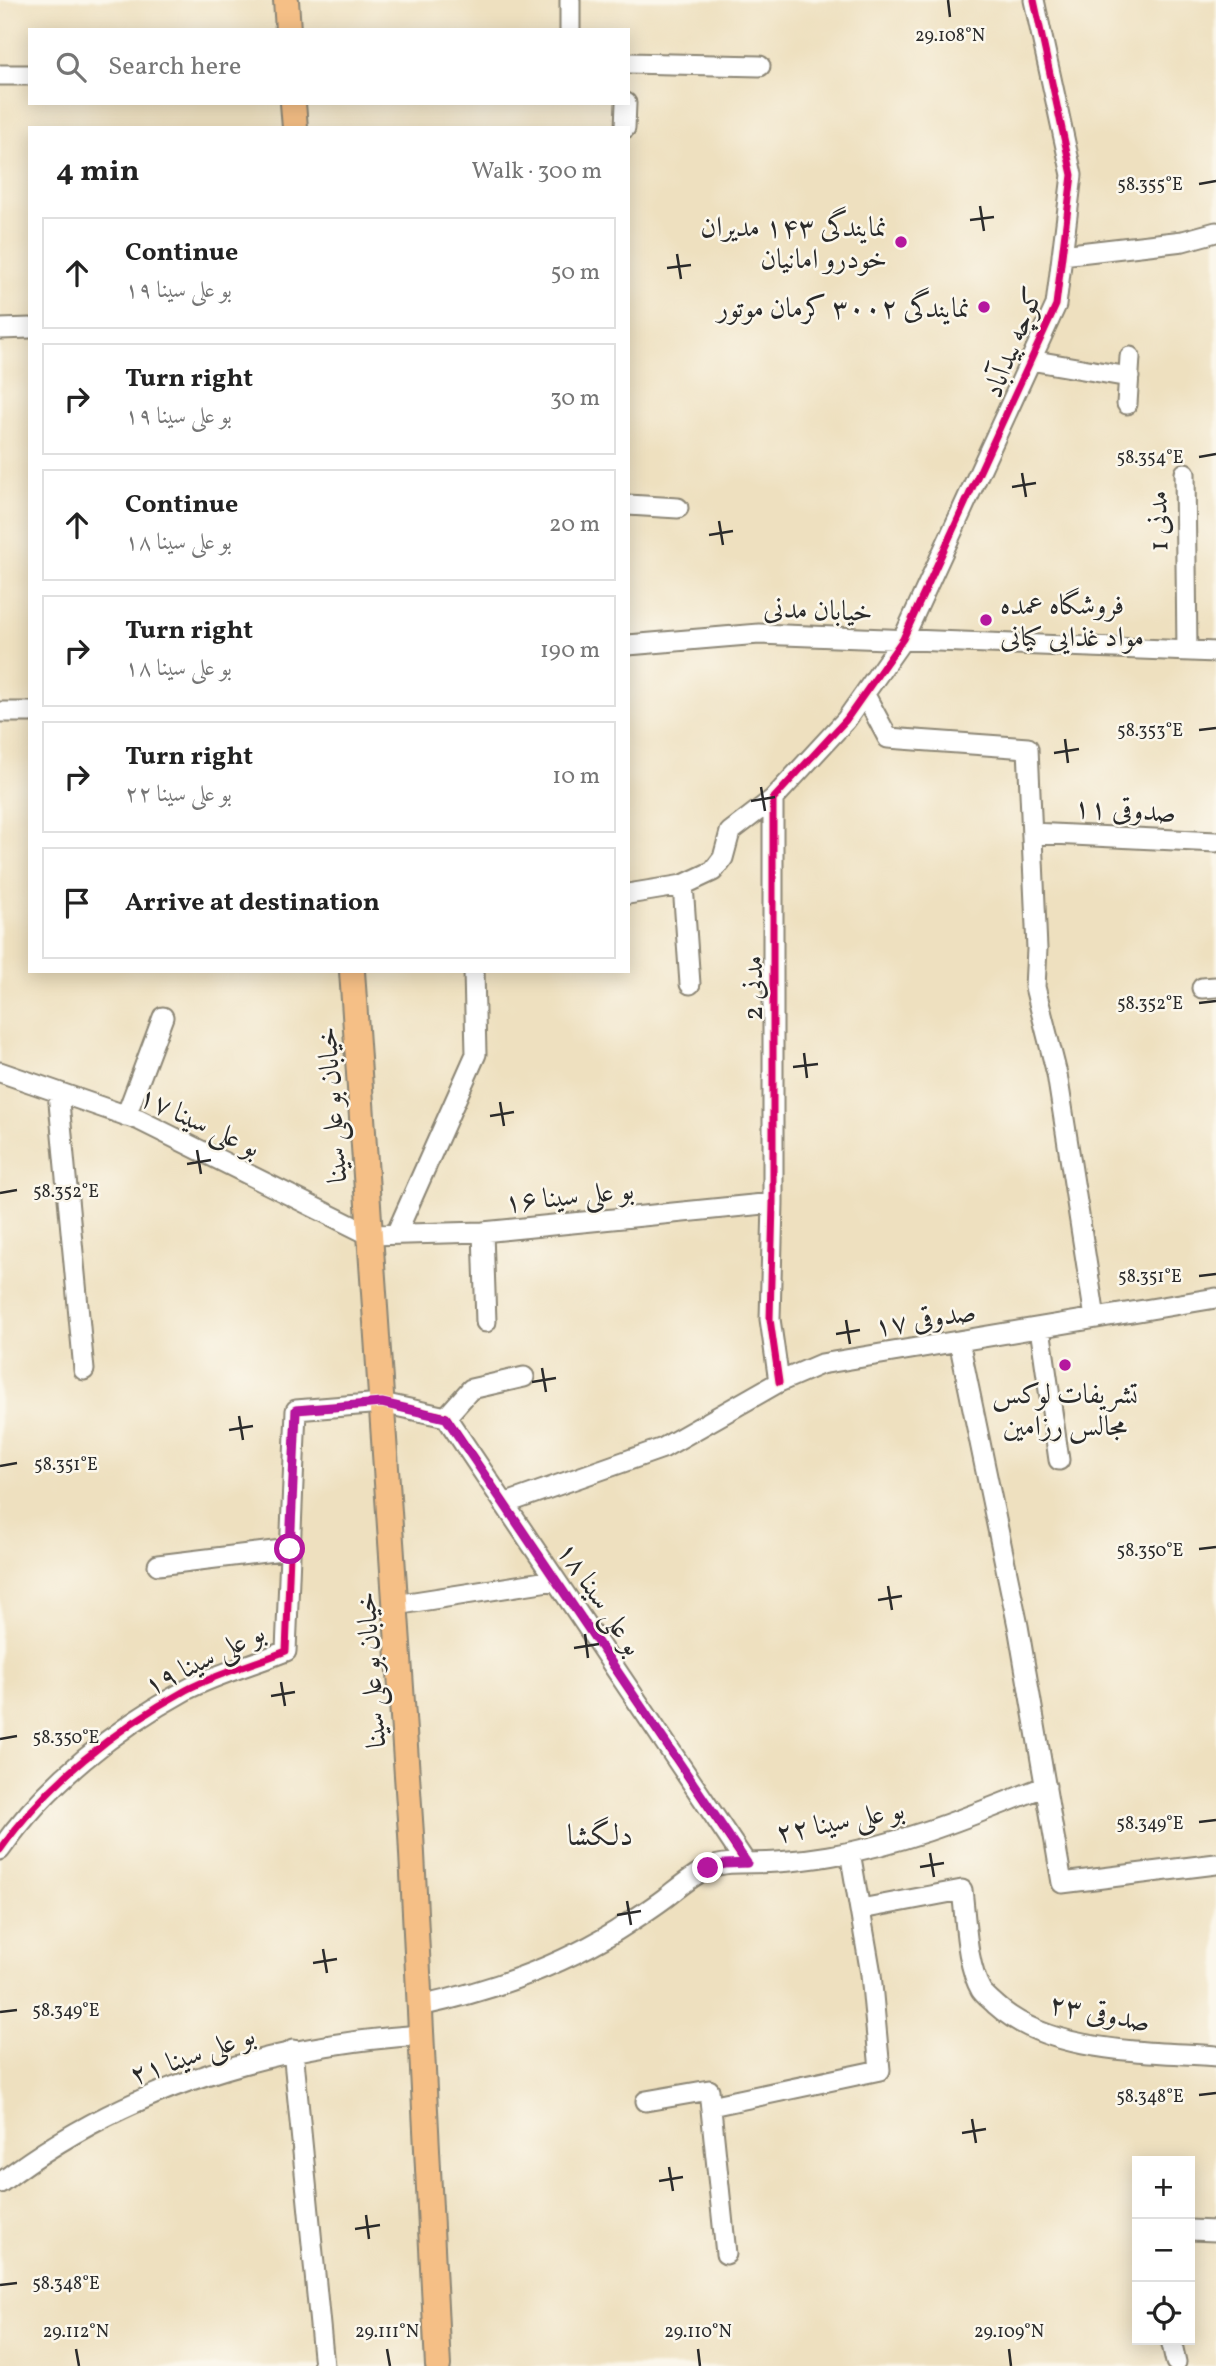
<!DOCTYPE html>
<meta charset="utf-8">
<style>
:root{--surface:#fff;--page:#f6f6f6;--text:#222;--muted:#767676;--line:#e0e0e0}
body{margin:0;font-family:Vollkorn,Amiri,serif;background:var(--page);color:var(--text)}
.controls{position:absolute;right:21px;bottom:21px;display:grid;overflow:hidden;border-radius:0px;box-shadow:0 4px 18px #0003}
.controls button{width:63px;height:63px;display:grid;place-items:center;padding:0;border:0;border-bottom:2px solid var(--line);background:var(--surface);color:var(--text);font:35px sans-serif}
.stop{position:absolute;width:21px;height:21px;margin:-16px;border:5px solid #b5179e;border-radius:50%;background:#fff}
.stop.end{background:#b5179e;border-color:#fff;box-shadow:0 2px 7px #0008}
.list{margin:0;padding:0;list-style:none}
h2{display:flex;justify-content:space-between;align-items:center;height:91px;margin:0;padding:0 28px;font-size:30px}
h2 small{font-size:23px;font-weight:400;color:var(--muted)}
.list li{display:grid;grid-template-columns:46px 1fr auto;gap:21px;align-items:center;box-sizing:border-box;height:112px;margin:0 14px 14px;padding:0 14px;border:2px solid var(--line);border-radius:0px}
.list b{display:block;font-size:26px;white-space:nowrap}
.list p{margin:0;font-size:23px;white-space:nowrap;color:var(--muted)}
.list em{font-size:23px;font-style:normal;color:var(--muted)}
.icon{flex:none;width:38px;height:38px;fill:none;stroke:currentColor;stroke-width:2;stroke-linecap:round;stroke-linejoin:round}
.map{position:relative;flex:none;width:1216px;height:2366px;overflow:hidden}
.search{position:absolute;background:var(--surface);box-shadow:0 4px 18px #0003;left:28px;top:28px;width:602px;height:77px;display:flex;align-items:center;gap:18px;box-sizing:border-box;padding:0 24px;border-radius:0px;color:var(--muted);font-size:26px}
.panel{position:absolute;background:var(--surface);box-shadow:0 4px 18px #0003;left:28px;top:126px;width:602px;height:847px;border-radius:0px}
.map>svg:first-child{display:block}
</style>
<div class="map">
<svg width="1216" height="2366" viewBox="0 0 1216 2366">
<rect width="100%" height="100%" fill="#fbf7ec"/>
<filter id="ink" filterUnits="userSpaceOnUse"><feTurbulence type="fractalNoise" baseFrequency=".0143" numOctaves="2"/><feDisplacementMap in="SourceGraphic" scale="14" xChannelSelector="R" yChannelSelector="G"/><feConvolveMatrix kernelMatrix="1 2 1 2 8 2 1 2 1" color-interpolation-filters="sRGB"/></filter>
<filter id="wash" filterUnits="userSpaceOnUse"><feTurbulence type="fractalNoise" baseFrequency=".00686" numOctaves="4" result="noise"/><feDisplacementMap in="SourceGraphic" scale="28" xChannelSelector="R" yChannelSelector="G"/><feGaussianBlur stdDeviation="1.57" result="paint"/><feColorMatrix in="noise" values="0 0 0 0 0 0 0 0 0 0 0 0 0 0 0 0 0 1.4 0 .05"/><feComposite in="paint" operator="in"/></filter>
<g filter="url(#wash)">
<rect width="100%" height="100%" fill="#eee0bf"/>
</g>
<g filter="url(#ink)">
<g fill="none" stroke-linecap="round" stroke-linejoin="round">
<defs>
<path id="minor" d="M570 0V30
M628 63 760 66
M0 75H30
M625 128 626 103
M1062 255 1183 241 1216 232
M0 329 30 328
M1030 360 1129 377
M1127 404 1130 357
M1185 473 1187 651
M628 505 678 508
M628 645 759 634 1216 652
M865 695 888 738 1028 748 1037 949 1035 987 1057 1074 1095 1318
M0 712H30
M1032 833 1216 842
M683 885 690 984
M628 894 683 885 713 871 723 858 730 832 773 799
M1202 988 1216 987
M0 1072 139 1120 370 1235 483 1232 773 1203
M58 1092 84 1370
M126 1116 163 1017
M483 1232 486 1322
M396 1234 476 1054 474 971
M1040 1328 1059 1460
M959 1341 1018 1626 1062 1883 1216 1864
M779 1382 770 1319 773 1203V799L846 720 903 639 1056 305 1072 175 1034 0
M446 1417 471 1389 524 1377
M504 1504 663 1448 779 1382 821 1364 1216 1298
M158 1565 290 1549
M395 1605 555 1580
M0 1850C47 1783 115 1729 186 1690 216 1674 254 1664 286 1651L296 1410 382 1403 446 1417 746 1863
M861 1909 962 1890C966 1920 966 1964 981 1990 984 1995 991 2000 996 2005 1050 2054 1147 2051 1216 2056
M420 2006C489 1991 556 1968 616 1931 633 1920 649 1910 665 1898 678 1888 693 1875 708 1868 729 1860 754 1864 777 1862 794 1861 812 1859 829 1856 905 1844 975 1814 1046 1786
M293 2050 324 2366
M646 2101 709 2090 726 2254
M711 2106 880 2070 871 1974 850 1852
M0 2183C124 2088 267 2045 421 2035
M1190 2230 1216 2231
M1171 2340 1176 2362"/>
<path id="major" d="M286 0 288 30
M293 103 295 128
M352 971 411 1834 438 2366"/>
</defs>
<!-- minor casing -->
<use href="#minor" stroke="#8c8675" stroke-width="23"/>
<!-- major casing -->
<use href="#major" stroke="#8c8675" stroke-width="28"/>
<!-- minor -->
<use href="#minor" stroke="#fff" stroke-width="19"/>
<!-- major -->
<use href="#major" stroke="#f5bf86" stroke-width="24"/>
<defs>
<path id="cycleway" d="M779 1382 770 1319 773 1203V799L846 720 903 639 1056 305 1072 175 1034 0
M0 1850C47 1783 115 1729 186 1690 216 1674 254 1664 286 1651L296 1410 382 1403 446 1417 746 1863"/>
</defs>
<!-- cycleway casing -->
<use href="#cycleway" stroke="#fbf7ec" stroke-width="11"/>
<!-- cycleway -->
<use href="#cycleway" stroke="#d6006c" stroke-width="7"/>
</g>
</g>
<g fill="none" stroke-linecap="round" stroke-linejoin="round" filter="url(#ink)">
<!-- route -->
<path stroke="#b5179e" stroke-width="9" d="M290 1549 296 1410 382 1403 446 1418 747 1863 725 1864 708 1868"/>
</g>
<!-- ticks -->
<path fill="none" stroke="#2b2b2b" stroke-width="2.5" d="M948 0 950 17M1199 184 1216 181M980 206 984 231M970 220 994 217M677 254 681 279M667 268 691 265M1199 457 1216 454M1022 473 1026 497M1012 487 1036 483M719 521 723 545M709 535 733 531M1199 730 1216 728M1065 739 1068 763M1054 753 1079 749M761 787 765 811M751 801 775 797M1199 1003 1216 1001M804 1053 807 1078M793 1067 818 1064M500 1102 504 1126M490 1116 514 1112M197 1150 201 1174M187 1164 211 1160M0 1193 17 1190M1199 1276 1216 1274M846 1320 850 1344M836 1334 860 1330M542 1368 546 1392M532 1382 556 1378M239 1416 243 1440M229 1430 253 1426M0 1466 17 1463M1199 1549 1216 1547M888 1586 892 1610M878 1600 902 1596M585 1634 588 1658M574 1648 599 1644M281 1682 285 1706M271 1696 295 1692M0 1739 17 1736M1199 1822 1216 1820M930 1853 934 1877M920 1867 944 1863M627 1901 631 1925M617 1915 641 1911M323 1949 327 1973M313 1963 337 1959M0 2012 17 2010M1199 2095 1216 2093M972 2119 976 2143M962 2133 986 2129M669 2167 673 2191M659 2181 683 2177M366 2215 369 2239M355 2229 380 2225M0 2285 17 2283M76 2349 79 2366M387 2349 390 2366M698 2349 700 2366M1009 2349 1011 2366"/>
<!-- markers -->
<g fill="#b5179e" stroke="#fbf7ec" stroke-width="2.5">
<circle cx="901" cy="242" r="7"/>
<circle cx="984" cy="307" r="7"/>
<circle cx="986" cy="620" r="7"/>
<circle cx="1065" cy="1365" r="7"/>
</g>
<g text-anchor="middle" stroke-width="5" stroke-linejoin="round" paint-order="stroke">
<!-- poi labels -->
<g font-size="28" fill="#2b2b2b" stroke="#fbf7ec" text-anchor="end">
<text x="887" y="236">نمایندگی ۱۴۳ مدیران<tspan x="887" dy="32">خودرو امانیان</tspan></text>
<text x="970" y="317">نمایندگی ۳۰۰۲ کرمان موتور</text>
<text x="1000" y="614" text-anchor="start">فروشگاه عمده<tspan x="1000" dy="32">مواد غذایی کیانی</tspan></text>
<text x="1065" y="1403" text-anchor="middle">تشریفات لوکس<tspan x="1065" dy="32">مجالس رزامین</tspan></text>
</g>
<!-- street labels -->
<g font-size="28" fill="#2b2b2b" stroke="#fbf7ec">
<text transform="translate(1012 342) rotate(-68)" y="10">کوچه بیدآباد</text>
<text transform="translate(1157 521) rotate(-91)" y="10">مدنی 1</text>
<text transform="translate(818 609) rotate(2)" y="10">خیابان مدنی</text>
<text transform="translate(1125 809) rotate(3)" y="10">صدوقی ۱۱</text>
<text transform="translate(752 988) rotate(-90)" y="10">مدنی 2</text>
<text transform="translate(331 1105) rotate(-94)" y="10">خیابان بو علی سینا</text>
<text transform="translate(200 1121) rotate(25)" y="10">بو علی سینا ۱۷</text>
<text transform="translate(569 1195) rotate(-6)" y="10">بو علی سینا ۱۶</text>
<text transform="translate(925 1318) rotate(-9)" y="10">صدوقی ۱۷</text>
<text transform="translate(601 1598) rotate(56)" y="10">بو علی سینا ۱۸</text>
<text transform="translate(204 1658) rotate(-26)" y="10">بو علی سینا ۱۹</text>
<text transform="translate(370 1670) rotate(-94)" y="10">خیابان بو علی سینا</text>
<text transform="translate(840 1820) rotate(-11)" y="10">بو علی سینا ۲۲</text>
<text transform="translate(1100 2012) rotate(11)" y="10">صدوقی ۲۳</text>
<text transform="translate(192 2054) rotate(-19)" y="10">بو علی سینا ۲۱</text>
</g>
<!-- neighbourhood labels -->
<g font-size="30" fill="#2b2b2b" stroke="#fbf7ec">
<text x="600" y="1845">دلگشا</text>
</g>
</g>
<g font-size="18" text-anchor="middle" fill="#2b2b2b" stroke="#fbf7ec" stroke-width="5" stroke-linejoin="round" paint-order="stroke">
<text x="950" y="41">29.108°N</text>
<text x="1150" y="190">58.355°E</text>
<text x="1150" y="463">58.354°E</text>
<text x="1150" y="736">58.353°E</text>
<text x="1150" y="1009">58.352°E</text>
<text x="66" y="1197">58.352°E</text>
<text x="1150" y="1282">58.351°E</text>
<text x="66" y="1470">58.351°E</text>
<text x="1150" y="1556">58.350°E</text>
<text x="66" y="1743">58.350°E</text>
<text x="1150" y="1829">58.349°E</text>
<text x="66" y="2016">58.349°E</text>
<text x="1150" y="2102">58.348°E</text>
<text x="66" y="2289">58.348°E</text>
<text x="76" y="2337">29.112°N</text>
<text x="387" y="2337">29.111°N</text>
<text x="698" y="2337">29.110°N</text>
<text x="1009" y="2337">29.109°N</text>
</g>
</svg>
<div class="controls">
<button>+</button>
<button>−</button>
<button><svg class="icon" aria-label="locate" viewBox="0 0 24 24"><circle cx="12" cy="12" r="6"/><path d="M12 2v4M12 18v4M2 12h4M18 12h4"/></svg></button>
</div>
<div class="stop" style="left:290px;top:1549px"></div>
<div class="stop end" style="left:708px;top:1868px"></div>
<div class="search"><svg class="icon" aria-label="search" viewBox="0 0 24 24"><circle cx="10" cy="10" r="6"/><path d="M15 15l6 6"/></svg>Search here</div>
<section class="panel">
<h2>4 min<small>Walk · 300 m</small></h2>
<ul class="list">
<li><svg class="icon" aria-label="ahead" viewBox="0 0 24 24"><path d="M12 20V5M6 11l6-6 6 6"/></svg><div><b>Continue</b><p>بو علی سینا ۱۹</p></div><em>50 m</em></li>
<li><svg class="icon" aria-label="right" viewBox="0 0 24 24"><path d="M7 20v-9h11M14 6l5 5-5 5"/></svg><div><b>Turn right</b><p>بو علی سینا ۱۹</p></div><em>30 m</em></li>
<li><svg class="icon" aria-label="ahead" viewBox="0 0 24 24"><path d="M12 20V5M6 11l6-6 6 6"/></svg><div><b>Continue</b><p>بو علی سینا ۱۸</p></div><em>20 m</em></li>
<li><svg class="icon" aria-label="right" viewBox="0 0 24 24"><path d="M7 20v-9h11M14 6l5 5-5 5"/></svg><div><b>Turn right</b><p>بو علی سینا ۱۸</p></div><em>190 m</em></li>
<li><svg class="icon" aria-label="right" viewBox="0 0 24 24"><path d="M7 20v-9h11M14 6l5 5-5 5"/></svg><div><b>Turn right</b><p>بو علی سینا ۲۲</p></div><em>10 m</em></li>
<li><svg class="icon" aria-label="arrive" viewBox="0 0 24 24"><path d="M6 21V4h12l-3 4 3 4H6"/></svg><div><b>Arrive at destination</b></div></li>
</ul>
</section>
</div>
